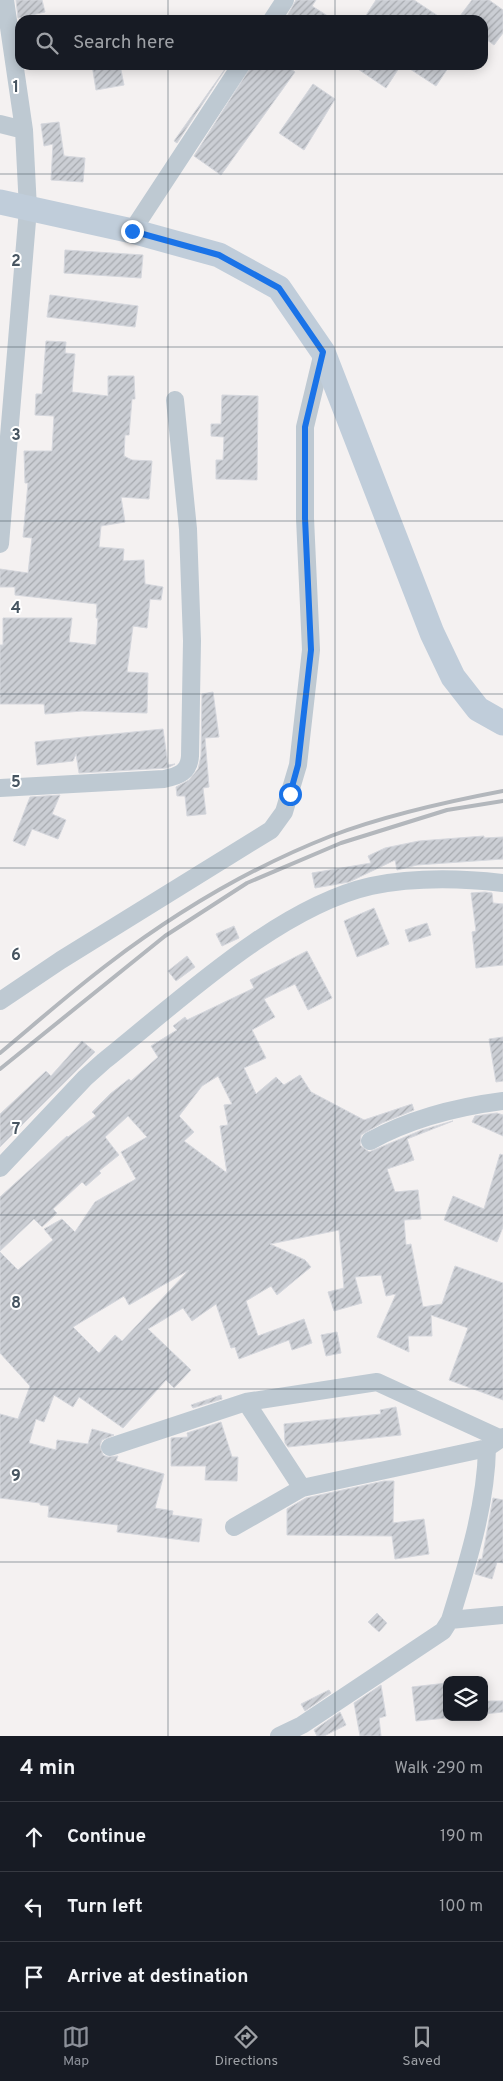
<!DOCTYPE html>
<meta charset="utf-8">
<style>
:root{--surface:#171b24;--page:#20242c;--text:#f1f3f6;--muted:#9ea1a6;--line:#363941;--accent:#8c9099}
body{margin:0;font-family:Overpass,sans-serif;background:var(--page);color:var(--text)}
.controls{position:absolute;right:15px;bottom:15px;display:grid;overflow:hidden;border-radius:10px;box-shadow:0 2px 12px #0003}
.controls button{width:45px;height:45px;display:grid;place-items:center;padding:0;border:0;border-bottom:1px solid var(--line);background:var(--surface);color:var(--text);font:25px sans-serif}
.stop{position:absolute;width:15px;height:15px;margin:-11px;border:4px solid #1a73e8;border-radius:50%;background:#fff}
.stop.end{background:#1a73e8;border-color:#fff;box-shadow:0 1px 5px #0008}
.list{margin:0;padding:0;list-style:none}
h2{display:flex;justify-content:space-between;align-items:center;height:65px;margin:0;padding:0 20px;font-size:21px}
h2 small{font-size:16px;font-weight:400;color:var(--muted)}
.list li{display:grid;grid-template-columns:32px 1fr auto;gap:15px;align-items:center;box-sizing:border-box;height:70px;padding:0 20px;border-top:1px solid var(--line)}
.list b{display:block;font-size:19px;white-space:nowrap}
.list em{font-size:16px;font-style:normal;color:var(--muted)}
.icon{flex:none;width:28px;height:28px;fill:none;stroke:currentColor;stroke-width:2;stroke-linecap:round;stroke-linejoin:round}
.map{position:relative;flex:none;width:503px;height:1736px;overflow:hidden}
.search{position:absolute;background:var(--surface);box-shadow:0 2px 12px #0003;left:15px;right:15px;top:15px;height:55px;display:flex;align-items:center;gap:12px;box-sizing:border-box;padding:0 18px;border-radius:15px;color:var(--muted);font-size:19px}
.sheet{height:275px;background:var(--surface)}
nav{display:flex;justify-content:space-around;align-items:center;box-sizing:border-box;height:70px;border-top:1px solid var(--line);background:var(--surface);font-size:14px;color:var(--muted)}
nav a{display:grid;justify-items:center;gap:2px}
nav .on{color:var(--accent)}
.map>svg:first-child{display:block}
</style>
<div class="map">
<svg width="503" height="1736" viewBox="0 0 503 1736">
<defs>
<pattern id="building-hatch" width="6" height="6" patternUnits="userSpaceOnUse" patternTransform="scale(1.25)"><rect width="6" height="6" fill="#cbced4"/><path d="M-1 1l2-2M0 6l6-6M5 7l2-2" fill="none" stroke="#a7aaaf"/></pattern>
</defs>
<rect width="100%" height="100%" fill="#f4f1f1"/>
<!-- building -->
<path fill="url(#building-hatch)" stroke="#d5d7dd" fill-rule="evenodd" d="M16 0H42L45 12 18 18Z
M296 0H316L312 6 334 20H285Z
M376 0H414L444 20H363Z
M472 0H489L503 10V33L494 45 483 37V20H457Z
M92 65H120L124 85 96 90Z
M228 65 177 143 174 141Z
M252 65H286L295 72 221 175 194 156Z
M352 65H401L386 88Z
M404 65H450L436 86Z
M313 84 335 99 304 150 279 133Z
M59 122 64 156 85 158 83 182 51 180 53 144 44 146 41 124Z
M65 250 143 255 141 278 64 273Z
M50 295 138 306 135 327 47 317Z
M46 341 66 342 65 353 75 354 72 392 108 396V376H134L135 399H132L129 435H125L124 456 132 460 152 461 149 499 121 497 125 522 101 526 99 547 124 549 123 561 144 560 145 584 163 587 161 600 150 599 147 628 133 626 127 672 148 673 147 713 82 711 45 714 44 704H0V645H3V618H72L69 642 96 645 98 618H96L97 604 15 595V587H0V569L28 573 32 538 23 537 28 483H25L24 451H52L54 416 35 415 36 394H42Z
M222 395 258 396 257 480 216 479V460H223L224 437 211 436V424H221Z
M213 692 219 737 205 738 209 787 203 788 206 814 187 816 185 796H177L176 787 189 780 198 769 201 756 202 694Z
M163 729 168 765 175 764 167 768 79 773 76 754 73 761 37 765 35 742Z
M60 795 52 814 66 820 58 839 32 829 25 846 13 841 30 797Z
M484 836V838L503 837V859L417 865 397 870 395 860 349 882 315 888 312 873 371 863 368 856 385 848 419 841Z
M485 892 492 893 493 903 503 904V965L476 968 472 932 476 931 471 893Z
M374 908 389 944 357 957 344 921Z
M427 923 431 935 409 942 405 930Z
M234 926 239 938 222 946 216 934Z
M307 951 332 998 308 1010 295 984 264 999 275 1017 252 1030 266 1058 244 1068 256 1094 276 1077 284 1085 300 1075 311 1092 364 1120 412 1104 414 1110 382 1123 361 1135 360 1145 369 1152 422 1130 453 1121 407 1139 414 1160 387 1169 395 1192 418 1190 421 1219 404 1220 406 1245 411 1244 423 1307 442 1304 455 1266 503 1283V1400L449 1380 468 1328 431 1315 432 1336H408L409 1352 377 1337 396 1294 386 1296 381 1275 355 1277 362 1303 334 1311 328 1292 344 1288 339 1230 270 1244 305 1260 311 1267 277 1295 271 1286 246 1301 258 1336 304 1319 312 1343 292 1350 289 1340 239 1359 235 1347 231 1348 216 1304 192 1321 183 1308 148 1329 191 1370 174 1388 166 1380 123 1428 79 1397 73 1407 54 1395 44 1422 36 1419 29 1443 56 1450 57 1440 88 1444 92 1429 114 1435 102 1440 100 1445 103 1455 108 1457 118 1456 116 1461 164 1474 155 1508 173 1511 172 1515 202 1519 199 1542 117 1532 118 1525 48 1517 49 1506 40 1505V1503L0 1498V1414L18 1419 30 1386 0 1353V1252L18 1270 53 1240 44 1229 62 1219 75 1232 95 1202 136 1179 121 1152 147 1137 128 1116 105 1137 119 1155 99 1171 101 1173 86 1186 82 1182 53 1209 57 1213 42 1227 34 1219 0 1251V1197L67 1136 68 1137 96 1116 92 1112 110 1094 129 1079 131 1081 158 1057 151 1046 177 1030 173 1026 185 1017 187 1020 254 988 250 980ZM218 1076 232 1104 224 1105 228 1125 220 1126 227 1173 184 1141 194 1132 179 1116 202 1086ZM189 1270 122 1341 115 1335 99 1353 73 1327 124 1296 129 1305Z
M187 956 195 967 176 981 168 971Z
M503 1037V1081L496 1082 489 1039Z
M82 1041 95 1052 0 1147V1114L46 1071 51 1076Z
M497 1113 503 1115V1136L472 1122 475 1116Z
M500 1154 503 1155V1227L497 1242 444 1220 453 1196 484 1209Z
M337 1332 341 1353 326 1356 321 1335Z
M221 1395 222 1399 193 1408 191 1405Z
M396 1407 401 1435 288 1447 285 1443 284 1424 381 1414 380 1410Z
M221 1422 232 1457H238L237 1481 205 1480 206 1466H171V1438L188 1437 187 1433Z
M384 1481H394L393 1523 424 1519 429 1554 395 1559 392 1536 287 1535V1509L306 1498Z
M493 1498 503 1500V1563L497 1562 492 1579 475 1574 479 1559H482Z
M377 1613 387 1623 379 1632 368 1622Z
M447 1683V1718L416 1721 412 1687Z
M381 1685 386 1716 379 1718 381 1736H360L354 1703Z
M329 1690 331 1693 305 1711 301 1704Z
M484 1701H503V1712L484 1714Z
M340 1712 346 1725 324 1736H317L314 1730Z"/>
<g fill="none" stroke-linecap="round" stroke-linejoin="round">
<!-- street -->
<path stroke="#bec9d2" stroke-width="18" d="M272 20 285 0
M0 124 24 130
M132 231 241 65
M0 544 28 209 24 130 5 0
M0 788 164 779C179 776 189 772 190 756L192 641 188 529 175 400
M0 1001 61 960 271 830 284 812 298 765 311 650 305 518V427L323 352
M370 1141C412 1118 456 1107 503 1101
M0 1168 85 1078 104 1061C178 1002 278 907 371 886 415 877 459 878 503 883
M246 1402 377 1382 499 1438
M110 1447 246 1402 302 1488
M234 1527 302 1488 487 1448
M450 1620 503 1615
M279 1736 302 1725 443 1631 450 1620C467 1565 486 1506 487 1448L503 1437"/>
<!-- secondary -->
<path stroke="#c0cdda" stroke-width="25" d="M0 202 132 231 219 255 279 288 323 352 432 633 453 677 478 709 503 723"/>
<!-- rail -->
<path stroke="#b3b7bc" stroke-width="4" d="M0 1053C36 1023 71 992 108 964 176 912 252 867 331 836 386 815 445 802 503 791
M0 1069 165 936 247 883 341 843 447 810 503 801"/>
</g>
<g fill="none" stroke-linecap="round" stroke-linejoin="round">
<!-- route -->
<path stroke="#1a73e8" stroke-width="6" d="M132 231 219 255 279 288 323 352 305 427V518L311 650 298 765 290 794"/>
</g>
<!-- grid -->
<path fill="none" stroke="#475561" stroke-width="1" stroke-opacity="0.55" d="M168 0V20M335 0V20M168 65V1736M335 65V1736M0 174H503M0 347H503M0 521H503M0 694H503M0 868H503M0 1042H503M0 1215H503M0 1389H503M0 1562H503"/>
<g font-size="16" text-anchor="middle" font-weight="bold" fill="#475561" stroke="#fff" stroke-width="4" stroke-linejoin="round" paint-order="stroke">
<text x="16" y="92">1</text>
<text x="16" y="266">2</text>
<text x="16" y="440">3</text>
<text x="16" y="613">4</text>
<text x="16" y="787">5</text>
<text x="16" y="960">6</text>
<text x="16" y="1134">7</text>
<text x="16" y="1308">8</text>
<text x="16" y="1481">9</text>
</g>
</svg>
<div class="controls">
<button><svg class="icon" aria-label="layers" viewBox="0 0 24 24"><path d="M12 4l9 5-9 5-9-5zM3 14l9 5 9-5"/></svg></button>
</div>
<div class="stop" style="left:290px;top:794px"></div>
<div class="stop end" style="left:132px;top:231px"></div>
<div class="search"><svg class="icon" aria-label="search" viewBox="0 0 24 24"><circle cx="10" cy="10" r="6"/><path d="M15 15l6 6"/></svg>Search here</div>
</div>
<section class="sheet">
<h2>4 min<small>Walk · 290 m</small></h2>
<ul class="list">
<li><svg class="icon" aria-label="ahead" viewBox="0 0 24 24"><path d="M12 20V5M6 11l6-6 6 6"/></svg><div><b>Continue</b></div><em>190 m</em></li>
<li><svg class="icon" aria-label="left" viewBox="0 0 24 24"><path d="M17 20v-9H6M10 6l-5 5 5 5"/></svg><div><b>Turn left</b></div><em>100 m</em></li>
<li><svg class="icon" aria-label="arrive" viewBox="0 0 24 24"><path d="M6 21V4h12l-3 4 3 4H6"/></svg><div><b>Arrive at destination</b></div></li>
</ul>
</section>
<nav>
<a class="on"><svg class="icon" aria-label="map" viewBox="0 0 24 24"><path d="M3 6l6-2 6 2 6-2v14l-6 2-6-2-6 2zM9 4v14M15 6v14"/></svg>Map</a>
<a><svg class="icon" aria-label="directions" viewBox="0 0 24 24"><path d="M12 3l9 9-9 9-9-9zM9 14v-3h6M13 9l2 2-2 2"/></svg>Directions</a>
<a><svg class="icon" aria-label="saved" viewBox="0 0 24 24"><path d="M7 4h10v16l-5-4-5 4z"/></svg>Saved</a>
</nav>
